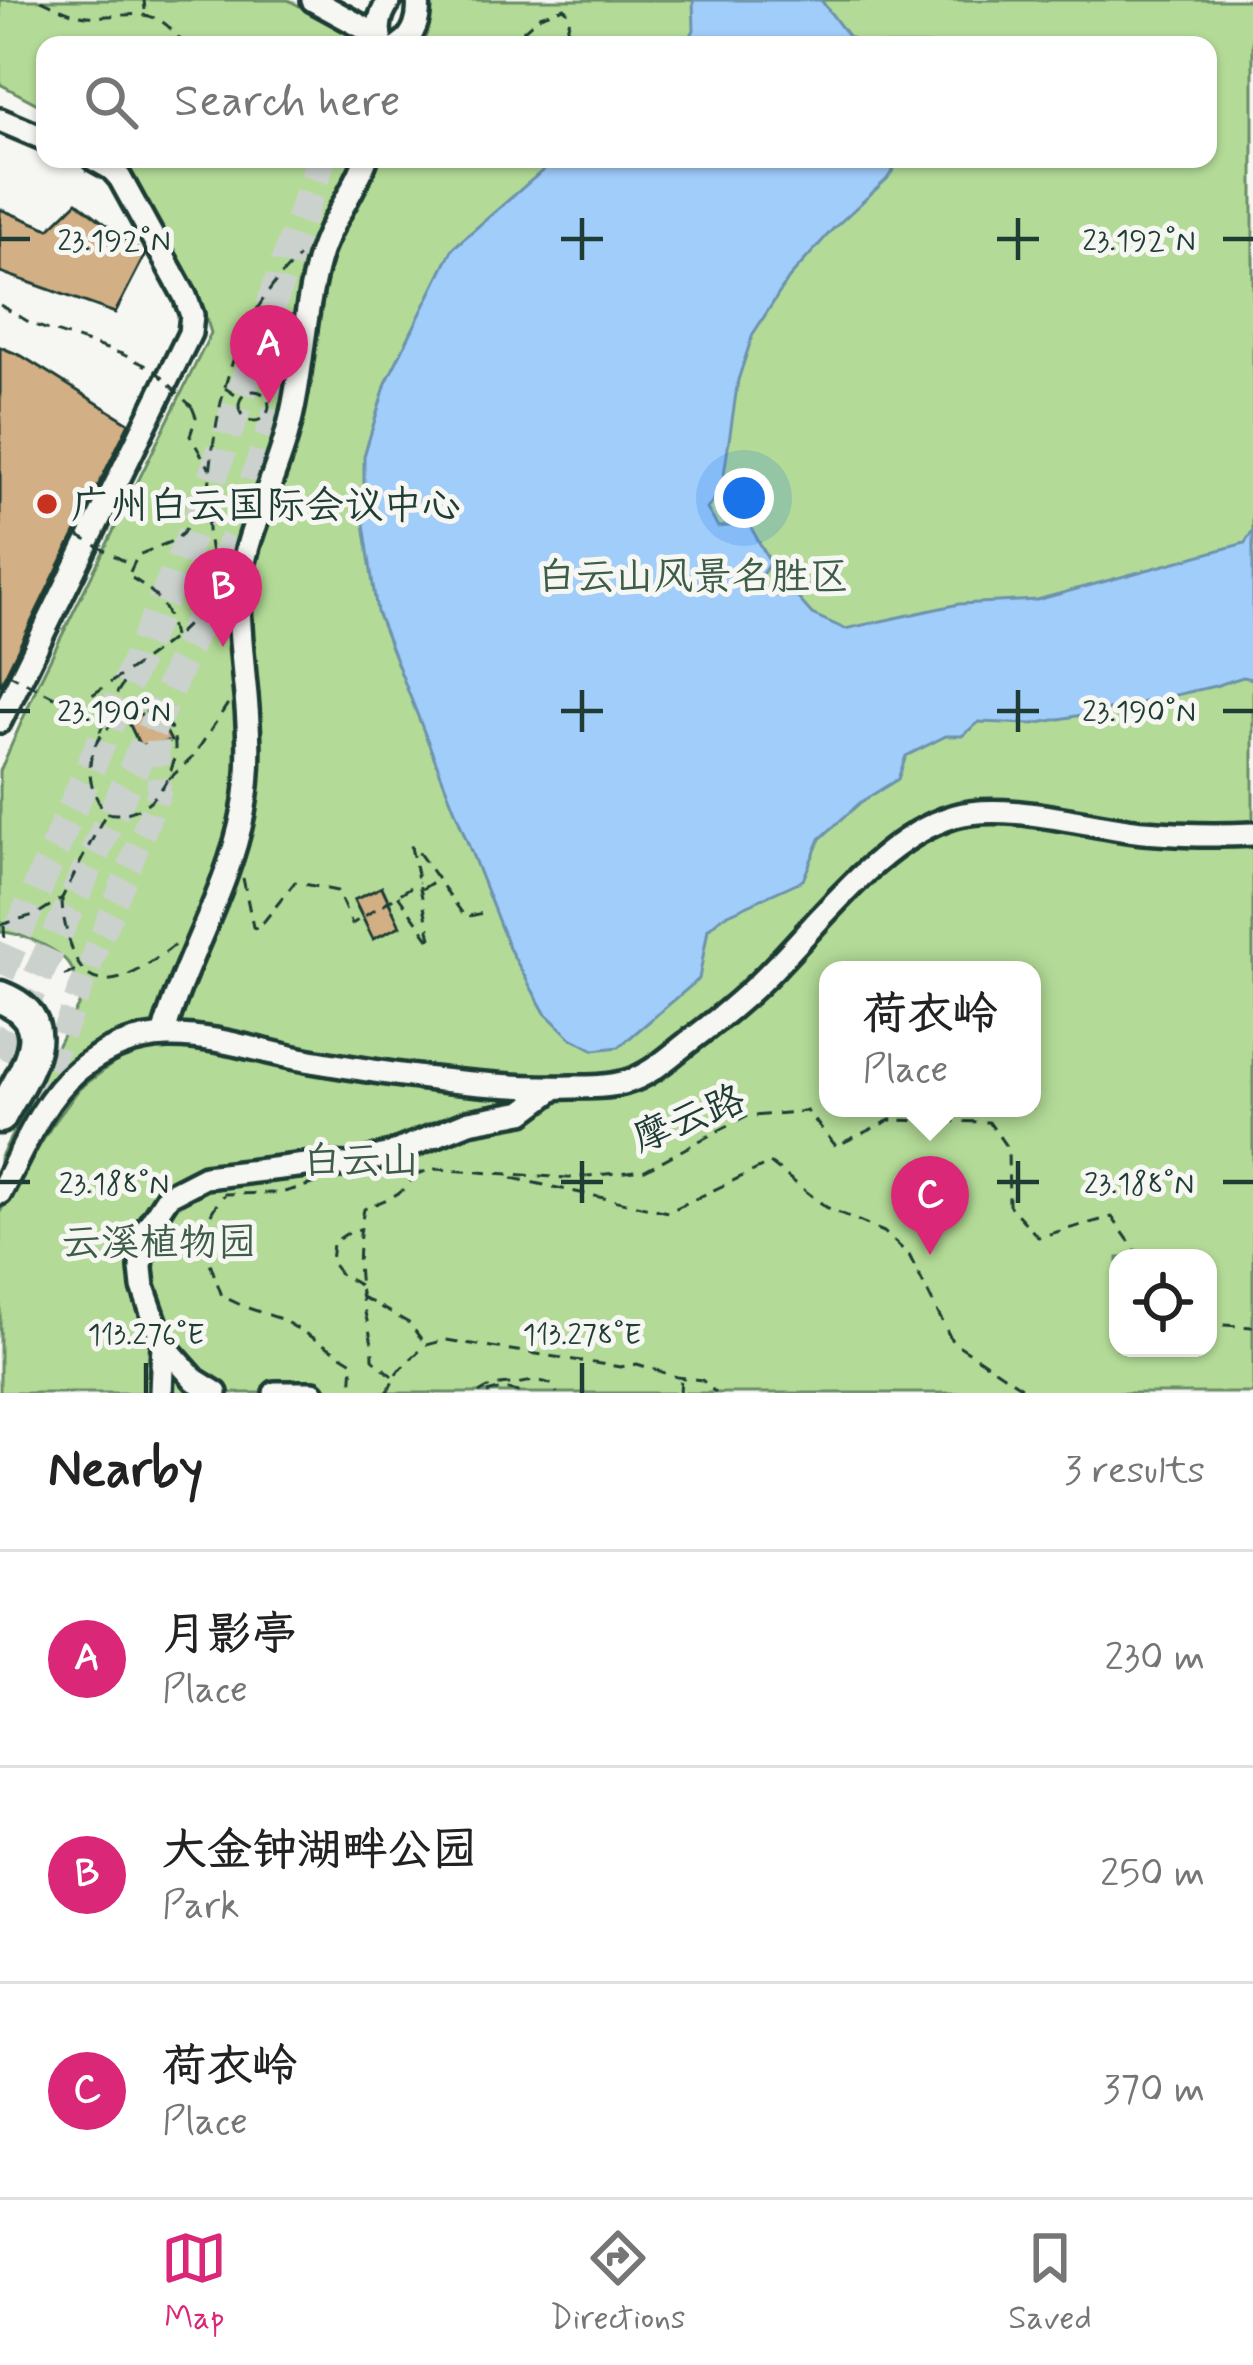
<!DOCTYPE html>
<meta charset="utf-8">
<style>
:root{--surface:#fff;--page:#f2f2f2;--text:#222;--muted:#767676;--line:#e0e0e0;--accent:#db2777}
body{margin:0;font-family:Mynerve,"LXGW WenKai TC",sans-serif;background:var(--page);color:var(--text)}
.controls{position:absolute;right:36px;bottom:36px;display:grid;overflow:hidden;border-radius:24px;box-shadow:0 3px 9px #0004}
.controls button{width:108px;height:108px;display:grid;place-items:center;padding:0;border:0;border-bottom:3px solid var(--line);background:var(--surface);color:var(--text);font:60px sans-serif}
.you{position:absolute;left:744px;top:498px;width:42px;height:42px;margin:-30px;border:9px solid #fff;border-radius:50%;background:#1a73e8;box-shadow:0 0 0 18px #1a73e833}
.badge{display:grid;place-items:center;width:78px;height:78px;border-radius:50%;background:var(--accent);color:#fff;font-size:39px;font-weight:700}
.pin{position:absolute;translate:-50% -99px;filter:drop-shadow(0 3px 6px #0008)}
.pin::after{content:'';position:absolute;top:63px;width:42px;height:36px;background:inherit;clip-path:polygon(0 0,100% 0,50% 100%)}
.popup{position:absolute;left:819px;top:961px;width:222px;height:156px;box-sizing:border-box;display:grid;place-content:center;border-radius:24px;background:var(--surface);filter:drop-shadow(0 3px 9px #0005);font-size:39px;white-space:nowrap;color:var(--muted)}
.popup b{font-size:45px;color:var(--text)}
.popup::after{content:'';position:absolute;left:50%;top:100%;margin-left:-24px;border:24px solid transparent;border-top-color:var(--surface)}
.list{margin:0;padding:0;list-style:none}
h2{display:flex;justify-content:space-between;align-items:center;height:156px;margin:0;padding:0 48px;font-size:51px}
h2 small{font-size:39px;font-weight:400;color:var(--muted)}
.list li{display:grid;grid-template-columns:78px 1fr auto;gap:36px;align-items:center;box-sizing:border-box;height:216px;padding:0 48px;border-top:3px solid var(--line)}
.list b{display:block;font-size:45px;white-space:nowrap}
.list p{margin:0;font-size:39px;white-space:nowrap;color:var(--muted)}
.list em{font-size:39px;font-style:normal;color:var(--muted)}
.icon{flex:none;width:66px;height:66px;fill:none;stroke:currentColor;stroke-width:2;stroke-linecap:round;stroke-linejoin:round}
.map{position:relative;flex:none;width:1253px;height:1393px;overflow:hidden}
.search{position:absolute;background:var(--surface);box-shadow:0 3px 9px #0004;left:36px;right:36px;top:36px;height:132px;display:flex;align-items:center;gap:30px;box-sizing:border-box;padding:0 42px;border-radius:24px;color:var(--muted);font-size:45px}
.sheet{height:804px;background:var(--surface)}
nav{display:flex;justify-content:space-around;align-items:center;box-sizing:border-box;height:168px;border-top:3px solid var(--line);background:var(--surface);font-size:33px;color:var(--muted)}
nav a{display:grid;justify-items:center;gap:6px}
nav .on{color:var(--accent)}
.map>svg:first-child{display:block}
</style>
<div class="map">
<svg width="1253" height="1393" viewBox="0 0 1253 1393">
<rect width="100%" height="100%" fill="#f6f6f2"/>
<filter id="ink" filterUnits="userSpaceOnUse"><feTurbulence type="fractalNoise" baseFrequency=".00833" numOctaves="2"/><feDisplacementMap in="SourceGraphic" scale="24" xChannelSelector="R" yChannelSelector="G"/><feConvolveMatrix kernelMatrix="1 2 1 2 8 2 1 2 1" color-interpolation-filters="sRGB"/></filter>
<g filter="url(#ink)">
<!-- green -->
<path fill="#b3db97" stroke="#698c66" stroke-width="3" fill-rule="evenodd" d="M0 0H288L374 45H45V108L0 84Z
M426 0H1253V1393H0V1212L51 1127 79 1089 115 1062 146 1046 164 1025 120 1034 98 1045 0 1179V1158L82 998C78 989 76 978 72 969 63 950 20 932 0 932V771L39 682 211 333 205 314 125 168V159H1208V45H413ZM828 970H1032V1108H828ZM1118 1258H1208V1348H1118Z"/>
<!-- water -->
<path fill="#a1cdfb" stroke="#6d93ab" stroke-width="3" d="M693 0H821L848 36 863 45H686L694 30Z
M556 159H901L887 179 832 230 789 278 753 334 738 380 722 488 707 509 718 527 749 524 770 562 758 581 775 595 797 597 812 614 845 629 959 604 1037 600 1245 543 1253 530V679L1243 677 1215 686 1119 708 1033 724 979 722 962 736H946L906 756 898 779 861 802 820 839 803 880 722 917 708 929 699 979 619 1047 594 1050 571 1038 545 1013 509 948 377 612 364 524V456L386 383 453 248Z"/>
<!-- building -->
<path fill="#d2af84" stroke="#1f3d34" stroke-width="3" d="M77 202 145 255 115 313 0 272V209L49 229Z
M0 347 22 356 129 423 0 686Z
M142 714 154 716 161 722 171 741 146 746 139 744 127 719Z
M382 887 400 926 373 939 354 900Z"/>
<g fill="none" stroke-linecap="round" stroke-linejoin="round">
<!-- major-tunnel -->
<path stroke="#cbd1cc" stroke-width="24" stroke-dasharray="24 12" stroke-linecap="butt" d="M22 1135 159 793 156 720"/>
<!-- highway-tunnel -->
<path stroke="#cbd1cc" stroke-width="30" stroke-dasharray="30 15" stroke-linecap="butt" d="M360 45 375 0
M0 974 198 520 321 159
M0 1058 156 720 237 532 300 346"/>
<defs>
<path id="minor" d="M313 0 379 36
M382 44C376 28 380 13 390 0
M400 45C415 36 420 17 418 0
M0 120 45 139
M0 721 190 333 192 315 185 296 120 178 112 169 94 159
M163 1036C184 960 228 891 243 813 252 768 249 721 244 676 242 646 237 615 240 585 246 533 272 487 286 437 303 378 302 317 319 258 329 223 354 193 366 159
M0 1193C22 1152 41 1101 77 1071 153 1008 227 1046 311 1061 394 1075 488 1089 572 1087 590 1087 609 1087 626 1082 649 1076 669 1057 687 1043 718 1020 750 994 776 966 826 914 884 837 955 816 1007 801 1090 827 1144 832 1180 835 1217 836 1253 834
M161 1393 163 1344
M216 1393 195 1380 163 1344 143 1287 141 1268 144 1233 168 1196 205 1177 314 1164 348 1165 390 1154 469 1122 523 1112 555 1088
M275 1393H313"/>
<path id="highway" d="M0 997C65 1022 22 1075 0 1117"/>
</defs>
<!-- minor casing -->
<use href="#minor" stroke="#1f3d34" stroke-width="30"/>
<!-- highway casing -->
<use href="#highway" stroke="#1f3d34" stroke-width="39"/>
<!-- path -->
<path stroke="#1f3d34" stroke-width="3" stroke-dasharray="12 9" stroke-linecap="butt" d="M41 0C57 7 71 15 88 16 133 19 153 0 184 45
M144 0 145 10
M507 45 540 16 564 8 571 16 565 35 556 45
M0 305 34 325 122 354 153 369
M225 388 241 399
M239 406a15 15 0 1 1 30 0a15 15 0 1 1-30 0Z
M192 407 196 417 190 436 210 469
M221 594C217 576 211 558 209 540 206 518 209 497 210 475 217 395 238 314 299 257
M173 637C168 606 156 591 128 576L138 555 175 540 183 533 209 486
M78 709 81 703C128 668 192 638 218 582
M145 712C203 719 170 825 106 813 74 772 91 719 145 712Z
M100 732 112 701 127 677
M169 779 193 757 229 702
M243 878 253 927 258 929 295 882 337 891 352 924 419 882
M422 889 438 879
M398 895 432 943 411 847 414 846 465 917 488 912
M62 898C62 915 66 930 71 946 89 1010 143 970 176 944
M0 925 37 914 62 898 106 813
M4 926 5 944
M64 976 79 969
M414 1175 433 1169 569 1178 645 1170 744 1117 807 1111 836 1146 890 1120 989 1122 1008 1149 1009 1205 1038 1237 1112 1217 1141 1258
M512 1178 668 1212 770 1163 826 1207 884 1232 909 1255 952 1341 1031 1393
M316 1183 281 1193 225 1194C192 1230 208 1256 222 1296L245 1307 281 1319 353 1362 351 1393
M359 1285 341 1275 331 1262 333 1243 349 1232 360 1229
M362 1297 409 1323 425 1344
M1208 1311 1224 1325 1253 1327
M392 1376 373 1359C373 1338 366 1320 362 1299 356 1268 358 1241 364 1209 387 1198 416 1193 414 1163
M387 1393 398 1371 426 1345 446 1340 620 1367 637 1364 677 1377 702 1380 716 1393
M479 1393C494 1383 504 1385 521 1383 535 1381 538 1379 553 1385L557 1393
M487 1393 502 1389 526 1393
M680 1393 681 1377"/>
<!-- minor -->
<use href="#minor" stroke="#f6f6f2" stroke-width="21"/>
<!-- highway -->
<use href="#highway" stroke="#f6f6f2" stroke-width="30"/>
<!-- path-bridge -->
<path stroke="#1f3d34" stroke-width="3" stroke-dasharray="12 9" stroke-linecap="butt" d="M155 370 192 407
M77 535 133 566
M7 673 78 709"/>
</g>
</g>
<!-- ticks -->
<path fill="none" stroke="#1f3d34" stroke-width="4.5" d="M582 218V260M1018 218V260M0 239H30M561 239H603M997 239H1039M1223 239H1253M582 690V732M1018 690V732M0 711H30M561 711H603M997 711H1039M1223 711H1253M582 1161V1203M1018 1161V1203M0 1182H30M561 1182H603M997 1182H1039M1223 1182H1253M146 1363V1393M582 1363V1393"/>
<!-- markers -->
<circle fill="#c8321e" stroke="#f6f6f2" stroke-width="4.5" cx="47" cy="504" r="12"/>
<g text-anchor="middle" stroke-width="10" stroke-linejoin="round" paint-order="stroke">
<!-- poi labels -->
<g font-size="39" fill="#1f3d34" stroke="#f6f6f2" text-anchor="start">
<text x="71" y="518">广州白云国际会议中心</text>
</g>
<!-- park labels -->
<g font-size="39" fill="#3d5d48" stroke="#f6f6f2">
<text x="693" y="589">白云山风景名胜区</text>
<text x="361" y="1173">白云山</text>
<text x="159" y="1255">云溪植物园</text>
</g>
<!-- street labels -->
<g font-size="39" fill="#1f3d34" stroke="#f6f6f2">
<text transform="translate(688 1117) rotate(-22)" y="14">摩云路</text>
</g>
</g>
<g font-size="30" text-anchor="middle" fill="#1f3d34" stroke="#f6f6f2" stroke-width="10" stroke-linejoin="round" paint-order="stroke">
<text x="114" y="250">23.192°N</text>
<text x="1139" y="250">23.192°N</text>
<text x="114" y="721">23.190°N</text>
<text x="1139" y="721">23.190°N</text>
<text x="114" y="1193">23.188°N</text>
<text x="1139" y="1193">23.188°N</text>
<text x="146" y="1344">113.276°E</text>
<text x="582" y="1344">113.278°E</text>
</g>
</svg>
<div class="controls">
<button><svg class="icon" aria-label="locate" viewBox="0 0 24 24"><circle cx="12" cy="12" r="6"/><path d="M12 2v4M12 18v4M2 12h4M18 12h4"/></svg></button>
</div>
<div class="you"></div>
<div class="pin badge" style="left:269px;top:404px">A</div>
<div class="pin badge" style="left:223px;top:647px">B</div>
<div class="pin badge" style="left:930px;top:1255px">C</div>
<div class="popup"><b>荷衣岭</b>Place</div>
<div class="search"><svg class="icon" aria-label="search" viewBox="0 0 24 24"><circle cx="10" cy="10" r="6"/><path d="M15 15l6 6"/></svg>Search here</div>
</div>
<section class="sheet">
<h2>Nearby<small>3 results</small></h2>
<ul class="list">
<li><span class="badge">A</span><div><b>月影亭</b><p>Place</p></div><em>230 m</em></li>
<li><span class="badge">B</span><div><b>大金钟湖畔公园</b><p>Park</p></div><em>250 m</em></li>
<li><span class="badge">C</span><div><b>荷衣岭</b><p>Place</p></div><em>370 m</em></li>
</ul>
</section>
<nav>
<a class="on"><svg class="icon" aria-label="map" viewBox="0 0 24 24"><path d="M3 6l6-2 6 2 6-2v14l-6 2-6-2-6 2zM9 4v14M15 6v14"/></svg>Map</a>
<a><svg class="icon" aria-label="directions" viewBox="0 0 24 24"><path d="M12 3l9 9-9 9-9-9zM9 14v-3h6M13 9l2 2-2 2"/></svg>Directions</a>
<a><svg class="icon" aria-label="saved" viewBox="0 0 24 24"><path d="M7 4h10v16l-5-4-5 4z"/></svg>Saved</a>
</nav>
